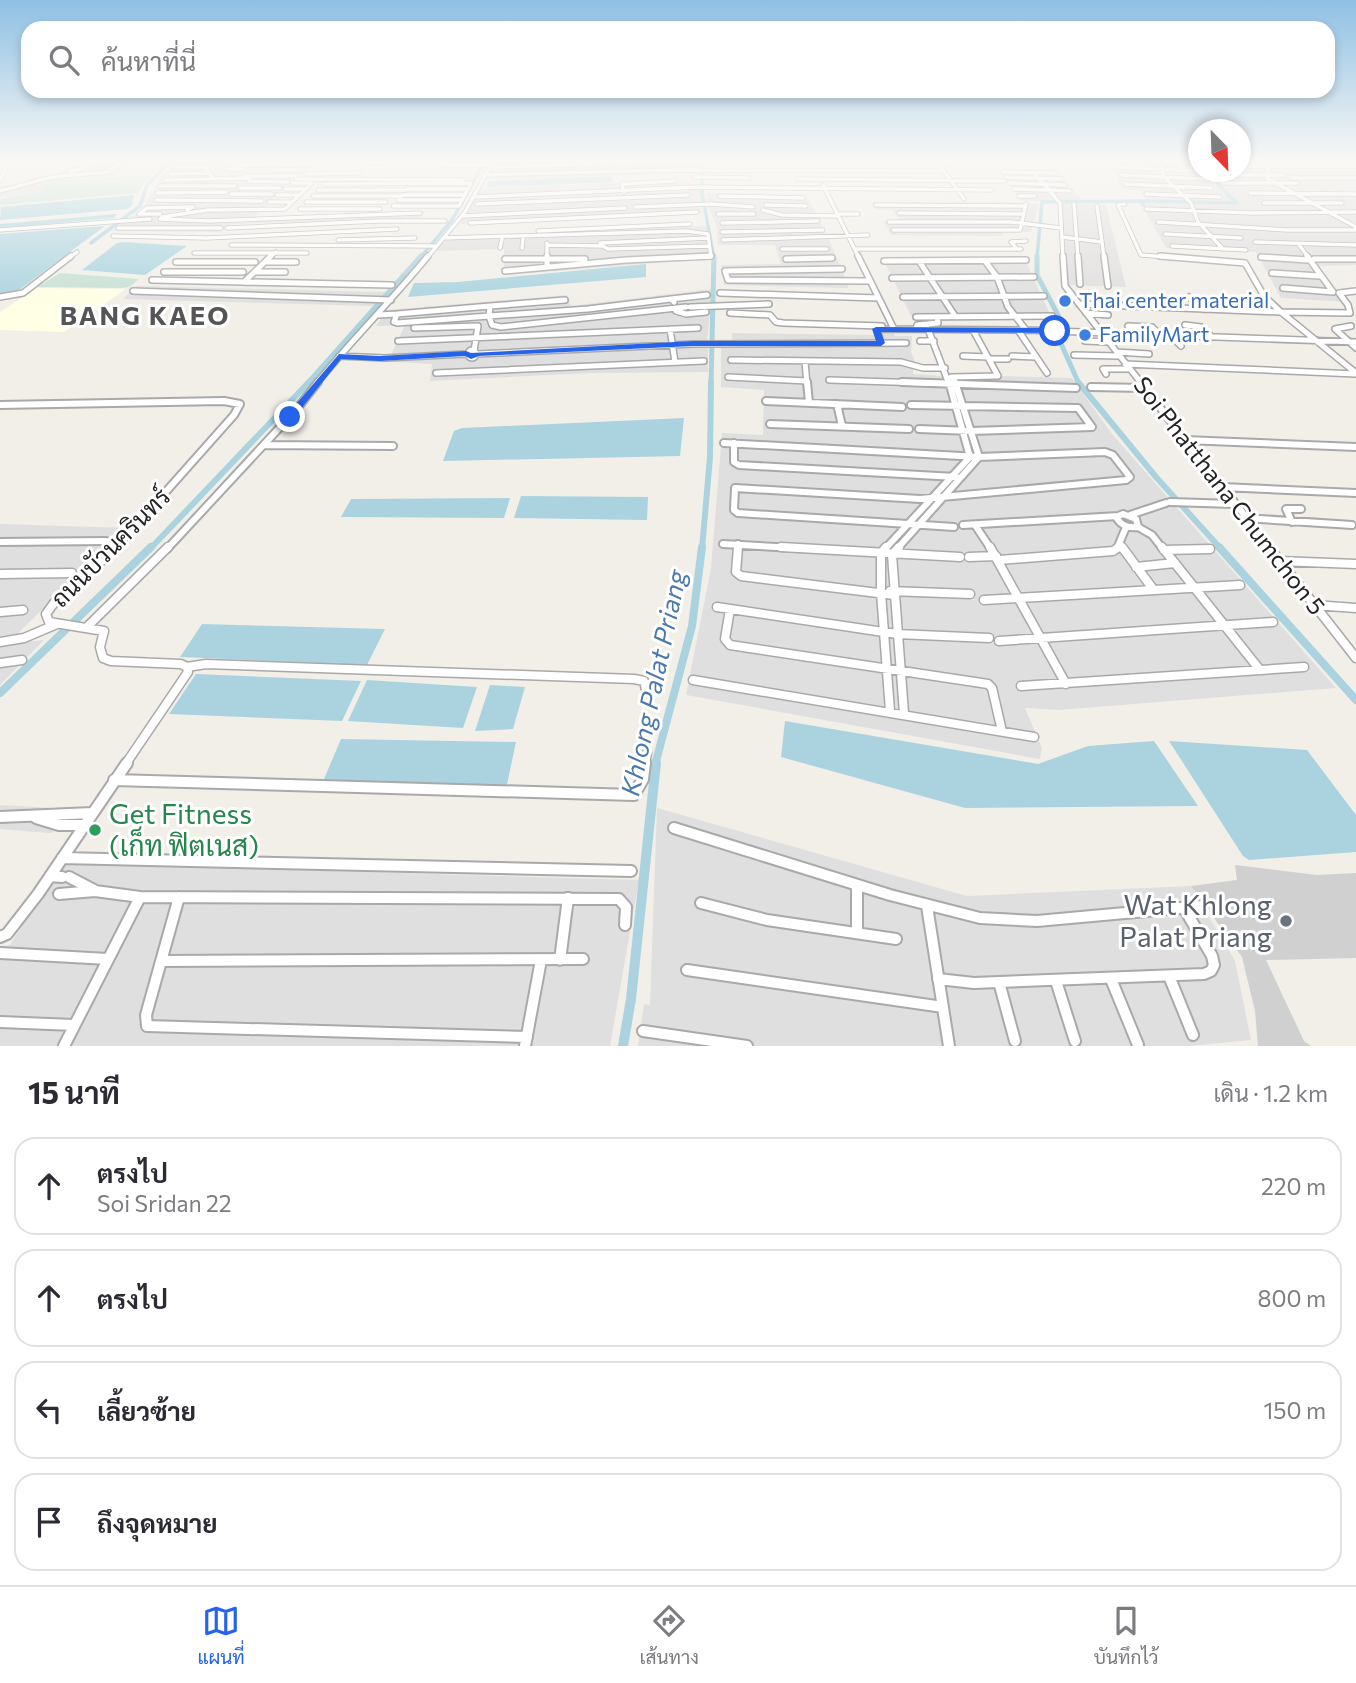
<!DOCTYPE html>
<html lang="th">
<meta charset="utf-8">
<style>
:root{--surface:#fff;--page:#f7f7f7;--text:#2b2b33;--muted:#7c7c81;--line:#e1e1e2;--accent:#2563eb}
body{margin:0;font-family:Commissioner,Sarabun,sans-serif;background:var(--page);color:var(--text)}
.compass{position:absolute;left:1188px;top:119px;width:63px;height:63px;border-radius:50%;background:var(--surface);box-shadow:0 4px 10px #0003;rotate:157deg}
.stop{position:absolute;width:21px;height:21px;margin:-16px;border:5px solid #2563eb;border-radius:50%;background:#fff}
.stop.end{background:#2563eb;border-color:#fff;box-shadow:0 2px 7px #0008}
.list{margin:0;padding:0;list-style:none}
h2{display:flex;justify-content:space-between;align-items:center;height:91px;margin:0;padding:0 28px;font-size:30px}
h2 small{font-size:23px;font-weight:400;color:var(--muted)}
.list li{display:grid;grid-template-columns:46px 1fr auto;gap:21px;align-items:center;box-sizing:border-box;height:98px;margin:0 14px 14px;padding:0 14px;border:2px solid var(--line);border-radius:21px}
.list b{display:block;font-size:26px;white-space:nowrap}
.list p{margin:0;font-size:23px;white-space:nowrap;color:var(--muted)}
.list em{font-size:23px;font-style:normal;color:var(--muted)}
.icon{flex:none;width:38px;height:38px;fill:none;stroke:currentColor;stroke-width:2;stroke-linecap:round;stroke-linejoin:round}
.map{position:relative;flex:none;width:1356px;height:1046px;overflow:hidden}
.search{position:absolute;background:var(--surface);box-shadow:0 4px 10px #0003;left:21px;right:21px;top:21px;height:77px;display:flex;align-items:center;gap:18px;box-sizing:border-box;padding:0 24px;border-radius:21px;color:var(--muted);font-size:26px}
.sheet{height:539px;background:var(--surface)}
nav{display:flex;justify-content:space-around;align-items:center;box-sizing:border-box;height:98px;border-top:2px solid var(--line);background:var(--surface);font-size:19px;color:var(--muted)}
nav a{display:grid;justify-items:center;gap:4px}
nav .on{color:var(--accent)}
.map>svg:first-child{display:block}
</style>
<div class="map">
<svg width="1356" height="1046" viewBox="0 0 1356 1046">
<rect width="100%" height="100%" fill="#f2efe9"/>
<!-- residential -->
<path fill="#e0dfdf" d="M75 161H141L132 162 115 176 51 178 37 194 0 197V186L25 184 31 177 54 176Z
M176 161H453L419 163 416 166H313L292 180 254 217 425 211 421 218 231 224 219 232 111 231 134 215 147 203 159 179Z
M492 161H701L700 173 484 180Z
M1120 161H1198V172H1240L1241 161H1356V265L1318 266 1346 302 1281 298 1256 252 1166 248 1140 202H1187L1147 200 1138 190 1122 189 1110 162Z
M997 169H1055L1083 201H1022Z
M681 180 683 187 700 189 702 203H707L706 193 806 194 817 215 834 218H818L826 234H843L845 237H828L845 278H865L866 282H849L848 288 724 285 721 265 781 264 775 245H718L717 227 708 206H700L703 213 460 224 481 188Z
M870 202H1015L1039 204 1031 232H1002L1003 236 891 235 883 221 900 220 892 210H875Z
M1062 203 1106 205 1126 287 1066 285Z
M709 226 714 258 504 275V249L435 251 449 236Z
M884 261 1026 262 1050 314 911 316Z
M136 286 384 292 388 293 383 298 387 303 379 302 373 306 123 299Z
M712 289 707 342 732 341V333L876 335 875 329 892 331 895 336H912L911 352 916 364 943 367 944 372 913 367V374L943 376 945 381H994L1001 379V376L1072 378 1112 434 1336 688 1058 710 1025 708 1042 748 1040 759 686 695 711 568 722 433 763 435 764 390 721 387V346H708V372L591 373 430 381 432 364 340 359 345 354 391 355 405 325 376 326 387 310 567 295 571 306Z
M0 524 127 528 17 634 0 636Z
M44 640 0 685V645Z
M0 805 69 809 52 833H48L0 829Z
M657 808 967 896 1191 886 1235 961 1251 1040 1189 1046H638L644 1004 650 1005Z
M62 863 639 880 610 1046H0V947L10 945Z"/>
<!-- education -->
<path fill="#ffffe5" d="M37 288 126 289 64 332 0 330V312Z"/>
<!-- religious -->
<path fill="#d0d0d0" d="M1235 865 1317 875 1356 873V958L1266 960 1304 1041 1311 1046H1258L1255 1011 1242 957 1191 886 1237 880Z"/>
<!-- wetland -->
<path fill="#c6e0d4" d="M150 176 137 193 0 205V200L8 197 37 194 51 178Z
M60 273 138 279V280L129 287 122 288 37 287Z"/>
<!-- water -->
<path fill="#aad3df" d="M611 176 613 182 487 187 489 181Z
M134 195 132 205 127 209 0 220 1 207Z
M117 214 114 218 0 228V224Z
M105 226 16 292 0 295V234Z
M124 242 187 246 145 275 82 270 117 243Z
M646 264V277L408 297 414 283 457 282Z
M684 418 680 456 443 461 454 431 462 428Z
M521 496 648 497 647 520 514 518Z
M510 498 504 518 341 517 351 499Z
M202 624 385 629 367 665 180 657Z
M196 674 361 681 342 721 169 714Z
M367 680 477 687 463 728 348 721Z
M490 685 525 687 513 729 475 731Z
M785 721 1038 764 1088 746 1154 741 1198 806 965 808 781 757Z
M341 739 516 742 506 789 321 786Z
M1169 741 1307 750 1356 815V852L1249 860 1243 856Z"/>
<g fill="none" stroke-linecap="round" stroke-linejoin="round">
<!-- canal-far4 -->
<path stroke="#aad3df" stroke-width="3.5" d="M702 161V193L714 258
M1143 205 1141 201 1237 203 1218 185 1215 172
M91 243 140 206 147 185 171 161
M420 258 452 220 485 161
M1037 258 1042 202 1141 201"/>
<!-- canal-far3 -->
<path stroke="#aad3df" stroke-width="5" d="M1037 256V275L1059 317V339L1079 384
M307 384 421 256
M711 384 714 256"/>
<!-- canal-far2 -->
<path stroke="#aad3df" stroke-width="6" d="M1078 382 1156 477 1221 549
M150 549 309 382
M702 549 710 457 711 382"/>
<!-- canal-far1 -->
<path stroke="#aad3df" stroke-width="8" d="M1219 547 1356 700
M0 693 151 547
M655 765 692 626 702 547"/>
<!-- canal -->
<path stroke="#aad3df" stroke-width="10" d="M623 1046 631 999 656 763"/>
<defs>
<path id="minor-far4" d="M209 161 207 171 214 179
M1167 161 1161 169 1164 177 1191 203 1198 222 1223 249
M1261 161 1268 166V179L1356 227
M177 162 210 161
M71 164H87
M234 165 446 162
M442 165H490
M1240 166H1356
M175 167H208
M494 167 702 161 1045 164
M941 167 964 199
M1118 167 1198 171
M227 169H241
M695 169 673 170 944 171
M274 170H304
M71 172 99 161
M1002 172 1057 173
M1034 173 1060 203 1063 258
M170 174 208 173
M306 174 359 173
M484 175 673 170
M1121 175 1207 179
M1224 175H1283
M245 176H296
M694 177 749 178
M1005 177 1062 179
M1292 178H1356
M296 179 463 180
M798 179 1004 181
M0 180 9 161
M165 180 249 178
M249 181 288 182
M1009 183 1065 185
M1222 183H1297
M324 184 471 183 459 206H393
M1125 184 1211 188
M823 185 859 258
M160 186H235
M240 188H280
M285 189H305
M407 189H468
M1014 189 1070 191
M318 190H406
M0 191 52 177 108 172 120 163
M624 192 622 184 675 181
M157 193 226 192
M1250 193 1356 194
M231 194H272
M1146 194 1220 197
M277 195H299
M402 195H465
M313 196H402
M720 196 803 198
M1019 196H1035
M475 197 697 187 992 190
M156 200 262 201
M398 200H462
M269 202H292
M306 202H386
M1264 203H1342
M477 204 688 195
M1074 204 1078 258
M1125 204 1118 205 1141 255 1182 258
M766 205 806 206
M876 205 1025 206
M635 207 711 204 753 207
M300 209H380
M1146 209 1252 213 1356 212
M763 210 782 215 837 216
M899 213 1023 214
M160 214H139L147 208 193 207 187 210
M718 214H754
M836 214H858
M463 216 625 208
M162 217 208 210 285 209 312 183H292
M160 219 209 221 420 213
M889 222H1011L1061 228
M1158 222 1287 230H1356
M470 223 697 212
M722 223 818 221
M118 228H221
M227 228 379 221H445
M0 230 150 219
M893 230H1020L1026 204
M538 231 690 224
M722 232 823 230
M1165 234 1241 238
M113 236 207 238 397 229
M1062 237 1102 242 1097 206
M443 238 686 231 708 234 711 257 677 258
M338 240 415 238
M723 240 868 235
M1102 242 1104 258
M1255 242 1356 245
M547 243V258
M600 243 708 238
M231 245 435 246
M547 245 603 246 608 249 709 246
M1299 245 1309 258
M1172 246 1246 250
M500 248 502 239
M522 248 523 239
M782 249H827
M854 249H1021
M1017 249 1011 242 1026 241
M194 253H307
M1261 257 1280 258
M69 258 77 252
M269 258 276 252
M427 258 465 212 493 161
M823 258H832"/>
<path id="minor-far3" d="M547 256V267
M858 256 894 329
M1063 256 1065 286 1142 384
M1078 256 1080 284
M1104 256 1108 286
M1160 256 1245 263 1264 296 1281 312
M1261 257 1308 260
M505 259H585
M786 259 832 258
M1314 259H1356
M884 261 1026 260
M919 261 955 316
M985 261 997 277 1008 307 1026 330
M176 262H255
M265 262H296
M842 269 725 271 728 280 869 281
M505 271 626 260 711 256
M164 272H243
M255 272H285
M1272 273 1319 276
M892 278 1034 277
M152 280 392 285
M244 282 271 256
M1283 288 1333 292 1307 256
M133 291 391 300
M1356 291 1339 293 1348 305 1350 313 1281 312 1356 373
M720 293 878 298
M0 297 23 293 71 256
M903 297 1044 296
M1189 297 1203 309
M565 300 490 306 489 316 588 309 671 299
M674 302 671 299 707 295
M1079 304 1280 312
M690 307 769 304
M676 311 686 314 706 312
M730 313 770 315 776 322 783 323 882 326
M1086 313 1108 315
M397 314 490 306
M379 315 397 314 394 322 397 323 489 316 492 325 501 327 686 307
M916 317 1052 316
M1185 325 1201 327 1212 337
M1351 326 1335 329 1356 348
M414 328 478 326 474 351
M670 329 675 362
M916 329 917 325 938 323 937 318
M928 329 949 384
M1018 330 1047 373
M1134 334 1128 326 1152 327 1160 335
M1171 336 1181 346
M398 341 698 328
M920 341H934
M1085 341 1109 342
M881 343 877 329 1026 330 1356 342
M468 354a4 4 0 1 1 8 0a4 4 0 1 1-8 0Z
M1117 352 1149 354
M477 354 693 344 906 343
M1074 355 1119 356
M339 356 385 358 466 354
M963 356 988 357
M1012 356 1036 357
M989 359H1008
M731 360 901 362 923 368H945
M805 362 807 384
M1125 364 1356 374
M436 373 704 361
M1106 374 1103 369H1129
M728 377 807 381
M951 377 998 376 973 330
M953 377 955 384
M829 380 956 384
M316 384C352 340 392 300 428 256"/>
<path id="minor-far2" d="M807 382 809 403
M902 382 1076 388
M1140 382 1271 549
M1091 387 1144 388
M766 401 902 407
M837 404 842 426
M0 405 224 401 240 404 234 415 115 549
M911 405 1078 408 1092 427 971 431 919 429
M770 424 909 429
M1185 440 1356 447
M724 443 979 457 1105 452 1113 455 1130 477 1126 480 920 499 735 488 734 510 738 513 954 527
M734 443V462L739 465 956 477
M264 445 393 446
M1222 487 1356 493
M1170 502 1234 504
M1123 514 1136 519 1138 527C1128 528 1121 526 1116 517Z
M1130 515 1166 503
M1245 518 1352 525
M1292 522 1286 509H1301
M963 525 1118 516
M975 525 991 549
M1138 527 1152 535 1163 549
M0 542 106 541
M723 544 813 549
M1120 545 1123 549
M167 549 296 410 318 382
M738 549V544
M885 549 970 457 949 382
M897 549 979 457 955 382
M1117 549 1126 527"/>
<path id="minor-far1" d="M117 547 54 603 46 614 49 622 104 631 100 647 103 658 111 661 181 664 187 667 188 672 125 765
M738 547 736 572 741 576 894 595
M781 547 960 557
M886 547 881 553V593L890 711
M899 547 892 555 904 713
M990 547 1066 684
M1122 547 1153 589
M1162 547 1260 670
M1269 547 1356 658
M1164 550 1210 549
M969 557 996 556
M999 560 1113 551 1119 547
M1279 561 1356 564
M1136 567 1175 563
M0 574 72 573
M890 591 970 594
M984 600 1240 585
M1314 605 1356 608
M717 607 897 634 989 638
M730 609 725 639 730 645 988 684 992 688 1002 731
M0 612 23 610
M87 627 168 547
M999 641 1273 622
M0 642 24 638 57 624
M0 663 22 660
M187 667 206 664 634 679 644 681 646 690
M693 680 1034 737
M1021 686 1304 667
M645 765 647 753"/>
<path id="minor" d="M114 780 634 795 643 779 645 763
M0 817 92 813
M36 818 59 825H83
M674 828 890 895 980 918 1037 921 1202 906
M62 858 631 871
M50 876 62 877
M69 877 94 890
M857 885V933
M59 894 95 891 140 897 619 899 626 907 625 925
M179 897 146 1015 147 1026 527 1037
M701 903 767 920 896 939
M927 906 949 1046
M0 937 7 934 38 894 127 763
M0 953 108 959
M560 960 568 898
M161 961 583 959
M687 970 943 1007
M1169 976 1193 1035
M938 979 974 983 1204 974 1211 971 1214 965 1212 956 1184 908
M1111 979 1138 1045
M1056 981 1075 1041
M999 982 1015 1041
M0 1022 74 1025
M643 1031 747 1046
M64 1046 140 897
M525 1046 541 960"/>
</defs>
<!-- minor-far4 casing -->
<use href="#minor-far4" stroke="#a9a9a9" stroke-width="5"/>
<!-- minor-far3 casing -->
<use href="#minor-far3" stroke="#a9a9a9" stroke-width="8"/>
<!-- minor-far2 casing -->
<use href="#minor-far2" stroke="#a9a9a9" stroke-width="10"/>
<!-- minor-far1 casing -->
<use href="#minor-far1" stroke="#a9a9a9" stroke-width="11"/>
<!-- minor casing -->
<use href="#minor" stroke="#a9a9a9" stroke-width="14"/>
<!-- minor-far4 -->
<use href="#minor-far4" stroke="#fff" stroke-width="3.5"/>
<!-- minor-far3 -->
<use href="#minor-far3" stroke="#fff" stroke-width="5"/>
<!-- minor-far2 -->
<use href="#minor-far2" stroke="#fff" stroke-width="6"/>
<!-- minor-far1 -->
<use href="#minor-far1" stroke="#fff" stroke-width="8"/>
<!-- minor -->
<use href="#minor" stroke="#fff" stroke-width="10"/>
</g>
<!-- sky -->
<linearGradient id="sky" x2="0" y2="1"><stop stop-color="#8fc0e4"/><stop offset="0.52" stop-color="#f9f8f5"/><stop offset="1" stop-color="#f9f8f5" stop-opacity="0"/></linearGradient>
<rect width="1356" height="308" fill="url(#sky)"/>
<!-- route -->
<path fill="#2563eb" d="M876 327 1055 328 1059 331 1055 333 881 332 885 343 881 346H693L479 356 471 359 465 356 380 361 341 359 293 419 285 417 339 354 380 356 466 351 471 353 693 341H876L872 329Z"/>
<!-- markers -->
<g fill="#3f7fe0" stroke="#fff" stroke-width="2.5">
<circle cx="1065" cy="301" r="7"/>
<circle cx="1085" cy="335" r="7"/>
</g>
<circle fill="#2e9e5b" stroke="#fff" stroke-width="2.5" cx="95" cy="830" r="7"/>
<circle fill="#6b7280" stroke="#fff" stroke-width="2.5" cx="1286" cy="921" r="7"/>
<g text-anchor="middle" stroke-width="6" stroke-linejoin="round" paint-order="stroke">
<!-- far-shop labels -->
<g font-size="21" fill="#366cbe" stroke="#fff" text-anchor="start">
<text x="1079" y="308">Thai center material</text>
<text x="1099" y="342">FamilyMart</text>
</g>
<!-- street labels -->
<g font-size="24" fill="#222" stroke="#fff">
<text transform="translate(1229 496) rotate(52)" y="8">Soi Phatthana Chumchon 5</text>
<text transform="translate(111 548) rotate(-45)" y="8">ถนนบัวนครินทร์</text>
</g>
<!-- far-district labels -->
<g font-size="26" font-weight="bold" letter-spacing="2" fill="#555" stroke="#fff">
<text x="145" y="325">BANG KAEO</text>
</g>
<!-- water labels -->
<g font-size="26" font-style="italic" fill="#4a7aab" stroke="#fff">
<text transform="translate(654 683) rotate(-78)" y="9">Khlong Palat Priang</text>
</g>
<!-- near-leisure labels -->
<g font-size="28" fill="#27864d" stroke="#fff" text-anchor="start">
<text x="109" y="824">Get Fitness<tspan x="109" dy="32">(เก็ท ฟิตเนส)</tspan></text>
</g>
<!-- near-worship labels -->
<g font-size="28" fill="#5b616d" stroke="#fff" text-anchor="end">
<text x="1272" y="915">Wat Khlong<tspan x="1272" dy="32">Palat Priang</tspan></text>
</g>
</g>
</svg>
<svg class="compass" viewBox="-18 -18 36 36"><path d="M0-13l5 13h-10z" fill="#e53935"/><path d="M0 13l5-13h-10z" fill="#7c7c81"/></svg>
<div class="stop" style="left:1055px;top:331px"></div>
<div class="stop end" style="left:290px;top:417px"></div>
<div class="search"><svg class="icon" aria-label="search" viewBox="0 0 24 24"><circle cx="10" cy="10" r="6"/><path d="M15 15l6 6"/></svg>ค้นหาที่นี่</div>
</div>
<section class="sheet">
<h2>15 นาที<small>เดิน · 1.2 km</small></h2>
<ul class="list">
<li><svg class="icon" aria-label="ahead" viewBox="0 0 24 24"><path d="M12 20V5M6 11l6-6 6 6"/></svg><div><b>ตรงไป</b><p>Soi Sridan 22</p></div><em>220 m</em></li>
<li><svg class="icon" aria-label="ahead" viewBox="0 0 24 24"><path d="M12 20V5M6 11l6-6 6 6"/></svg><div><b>ตรงไป</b></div><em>800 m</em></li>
<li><svg class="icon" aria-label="left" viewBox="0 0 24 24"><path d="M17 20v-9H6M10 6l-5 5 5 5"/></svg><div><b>เลี้ยวซ้าย</b></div><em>150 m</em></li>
<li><svg class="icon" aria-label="arrive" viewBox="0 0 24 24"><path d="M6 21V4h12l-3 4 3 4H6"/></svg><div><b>ถึงจุดหมาย</b></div></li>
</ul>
</section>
<nav>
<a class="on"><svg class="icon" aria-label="map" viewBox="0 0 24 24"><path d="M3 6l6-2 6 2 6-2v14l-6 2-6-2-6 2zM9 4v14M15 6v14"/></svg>แผนที่</a>
<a><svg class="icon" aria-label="directions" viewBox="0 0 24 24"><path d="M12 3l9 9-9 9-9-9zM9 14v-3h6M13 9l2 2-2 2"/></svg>เส้นทาง</a>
<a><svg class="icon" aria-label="saved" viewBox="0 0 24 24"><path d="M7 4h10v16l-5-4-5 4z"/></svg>บันทึกไว้</a>
</nav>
